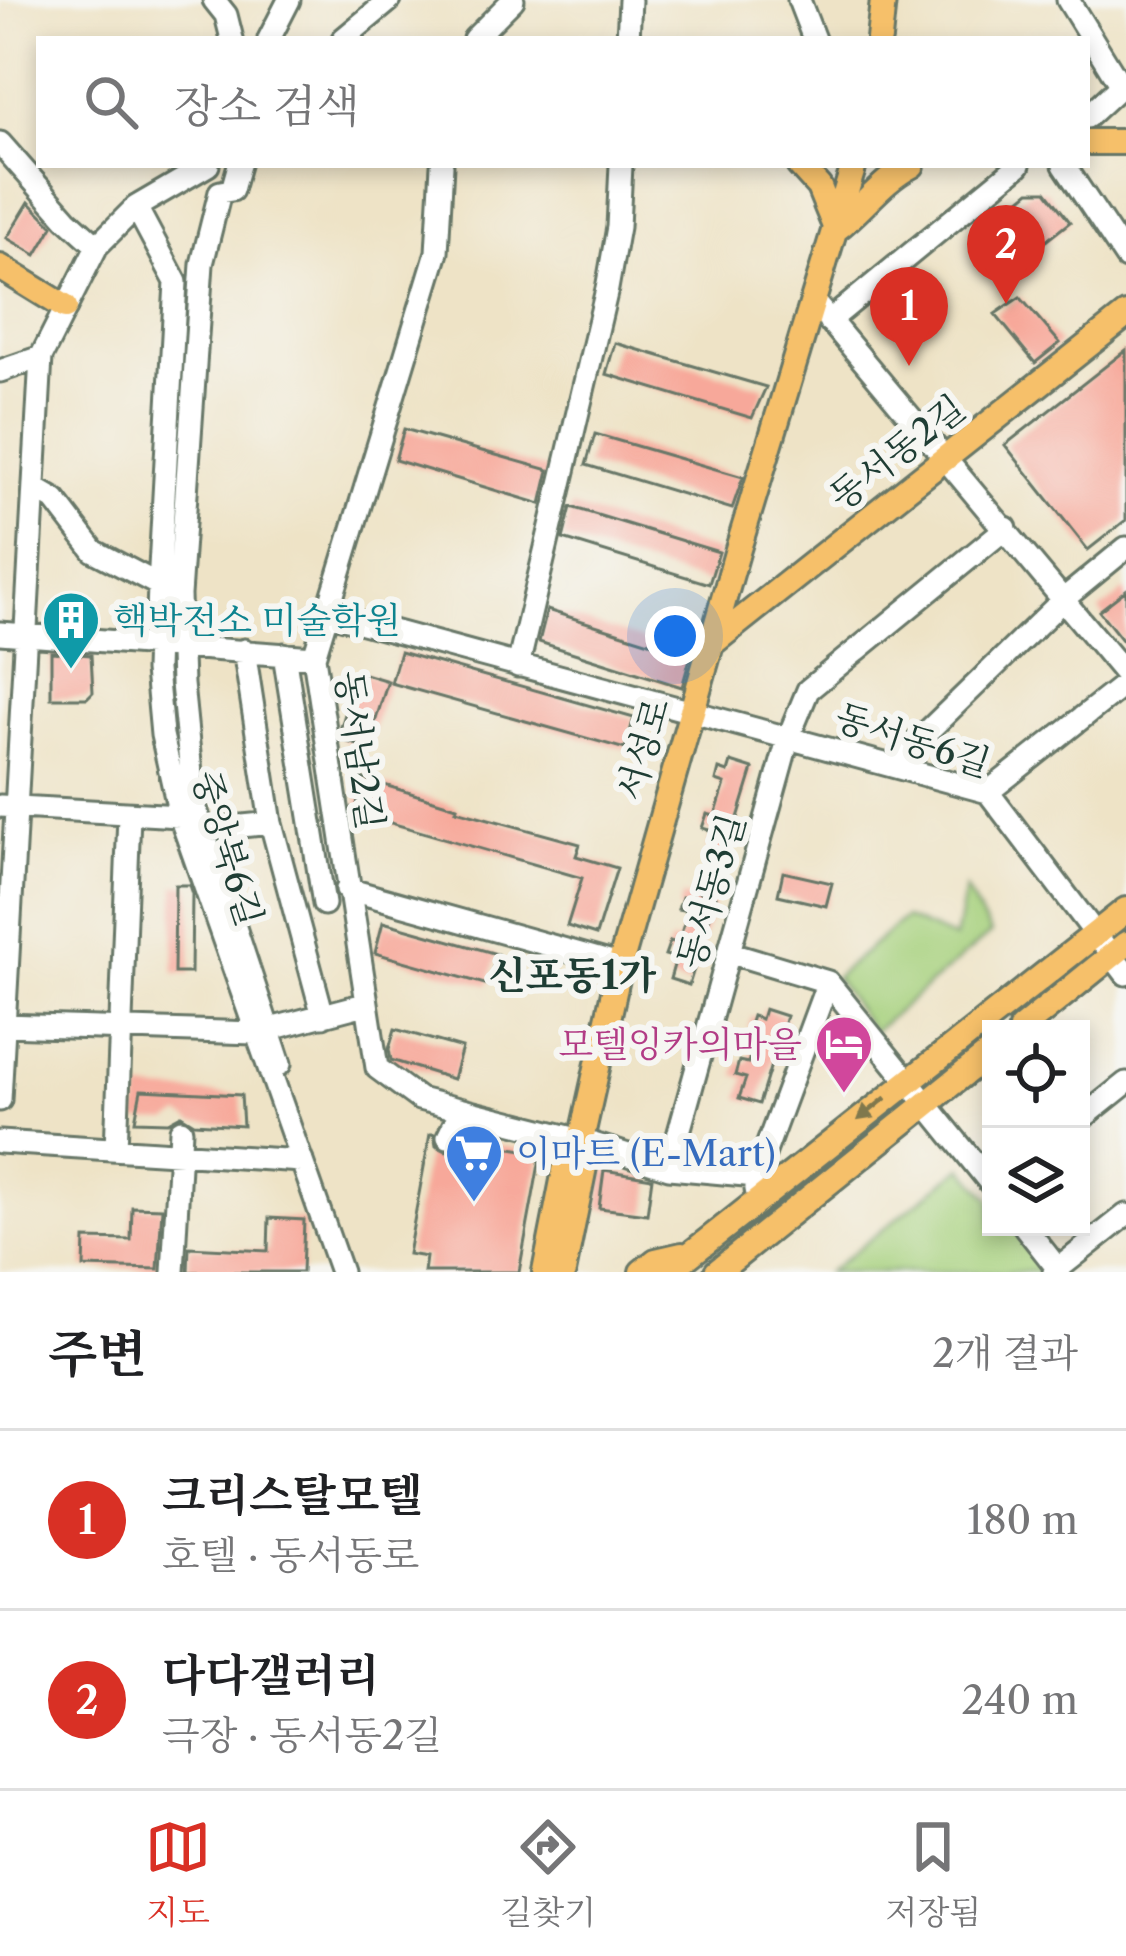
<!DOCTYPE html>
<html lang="ko">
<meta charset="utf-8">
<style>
:root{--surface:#fff;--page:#f6f6f6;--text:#202124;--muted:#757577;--line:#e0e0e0;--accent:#d93025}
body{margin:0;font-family:"Libre Caslon Text","Noto Serif KR",serif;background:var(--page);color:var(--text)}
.controls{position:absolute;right:36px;bottom:36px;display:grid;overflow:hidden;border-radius:0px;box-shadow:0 6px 18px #0003}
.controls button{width:108px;height:108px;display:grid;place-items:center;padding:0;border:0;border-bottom:3px solid var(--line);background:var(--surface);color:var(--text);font:60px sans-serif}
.you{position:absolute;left:675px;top:636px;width:42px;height:42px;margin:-30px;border:9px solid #fff;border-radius:50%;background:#1a73e8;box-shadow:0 0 0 18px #1a73e833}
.badge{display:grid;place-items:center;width:78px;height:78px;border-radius:50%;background:var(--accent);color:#fff;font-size:39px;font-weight:700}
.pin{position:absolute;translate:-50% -99px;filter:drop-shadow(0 3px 6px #0008)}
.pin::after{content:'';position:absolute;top:63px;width:42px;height:36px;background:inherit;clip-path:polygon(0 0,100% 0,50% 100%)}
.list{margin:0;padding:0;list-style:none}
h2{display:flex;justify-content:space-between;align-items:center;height:156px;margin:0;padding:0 48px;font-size:51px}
h2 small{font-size:39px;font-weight:400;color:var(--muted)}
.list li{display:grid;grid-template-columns:78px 1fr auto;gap:36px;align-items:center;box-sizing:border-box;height:180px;padding:0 48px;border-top:3px solid var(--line)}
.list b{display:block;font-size:45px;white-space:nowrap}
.list p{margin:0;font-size:39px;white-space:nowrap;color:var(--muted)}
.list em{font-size:39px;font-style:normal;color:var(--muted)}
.icon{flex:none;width:66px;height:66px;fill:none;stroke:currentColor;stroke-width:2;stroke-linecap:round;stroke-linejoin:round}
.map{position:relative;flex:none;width:1126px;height:1272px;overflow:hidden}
.search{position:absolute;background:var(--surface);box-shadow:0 6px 18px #0003;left:36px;right:36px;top:36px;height:132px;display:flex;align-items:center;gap:30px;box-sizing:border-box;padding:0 42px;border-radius:0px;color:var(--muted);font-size:45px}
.sheet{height:516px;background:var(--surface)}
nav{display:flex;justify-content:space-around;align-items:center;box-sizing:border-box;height:168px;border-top:3px solid var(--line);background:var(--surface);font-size:33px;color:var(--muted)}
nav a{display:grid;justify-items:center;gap:6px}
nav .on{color:var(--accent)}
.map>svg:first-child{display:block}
</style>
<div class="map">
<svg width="1126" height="1272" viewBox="0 0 1126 1272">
<rect width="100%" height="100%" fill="#f6f6f2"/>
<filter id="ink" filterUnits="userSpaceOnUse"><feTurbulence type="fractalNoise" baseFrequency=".00833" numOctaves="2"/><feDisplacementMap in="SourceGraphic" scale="24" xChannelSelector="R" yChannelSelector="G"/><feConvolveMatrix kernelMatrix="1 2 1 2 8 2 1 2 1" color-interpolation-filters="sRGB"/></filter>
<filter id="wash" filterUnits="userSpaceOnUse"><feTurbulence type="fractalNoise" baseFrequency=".004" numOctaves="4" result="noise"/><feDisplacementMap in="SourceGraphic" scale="48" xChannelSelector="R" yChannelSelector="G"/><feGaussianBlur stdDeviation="2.7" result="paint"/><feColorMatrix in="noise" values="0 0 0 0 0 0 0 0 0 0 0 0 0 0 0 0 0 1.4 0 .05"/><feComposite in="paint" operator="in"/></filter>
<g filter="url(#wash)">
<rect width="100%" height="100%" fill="#eee3c6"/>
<!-- green -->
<path fill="#a6d07c" stroke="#628658" stroke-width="3" d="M965 889 991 933 873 1032 835 977 905 918 955 939Z
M963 1167 991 1200V1227H1014L1049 1268 1044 1272H828Z"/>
<g id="blocks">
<!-- building -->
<path fill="#f7a89a" d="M1030 191H1046L1070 222 1028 255 997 218Z
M29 202 53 226 36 255 7 238Z
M1020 297 1060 343 1035 363 995 314Z
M615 343 766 387 752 418 606 374Z
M1126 350V520L1088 550 1005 445Z
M404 429 549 470 541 504 395 460Z
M595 434 743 477 732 509 586 465Z
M571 507 719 552 709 584 563 539Z
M1126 590V645L1099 611Z
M547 610 691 655 682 687 539 642Z
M51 652 91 655 93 692 87 698H51Z
M400 652 634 718 625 749 391 683Z
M358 672 388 681 367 748 342 740 340 730Z
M731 762 753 769 726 857 707 851 713 831 702 828 707 814 715 816 725 784 716 781 719 769 728 772Z
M361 778 457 807 456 810 580 844 576 856 617 868 596 935 567 926 582 878 356 813Z
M783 872 832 883 826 906 778 895Z
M175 885H189L192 894 191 973H174Z
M694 890 716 897 689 985 670 979 676 958 665 955 670 941 678 943 688 911 678 909 682 897 691 899Z
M383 922 497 954 488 985 375 953Z
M764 1009 786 1016 759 1104 739 1098 746 1078 735 1075 739 1061 748 1063 757 1031 748 1028 752 1016 761 1019Z
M395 1029 462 1048 453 1079 391 1060 389 1049Z
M141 1090 241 1095 243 1126 194 1123 181 1115 168 1122 135 1121Z
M430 1134H434L436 1146 448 1152 457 1149 463 1140 541 1153 519 1272H424L426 1257 408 1254Z
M604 1170 652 1178 647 1214 599 1208Z
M132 1207 162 1208 158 1269 84 1267 85 1239 131 1240Z
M269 1218 304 1220 302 1272H188L189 1247 268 1251Z"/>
</g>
</g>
<g filter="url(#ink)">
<use href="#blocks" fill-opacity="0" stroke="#677767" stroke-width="3"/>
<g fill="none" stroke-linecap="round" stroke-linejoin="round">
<defs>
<path id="minor" d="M214 0 226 15 232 39
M799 0 814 39
M1068 0 1121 86
M269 39 289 0
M343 39 390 0
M474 39 513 0
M628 39 630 0
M1087 117 1126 81
M0 143 67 219 97 246
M239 165 232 190 220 192 202 264 179 595 182 684 194 803 280 1064
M442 165 437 252 314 657 377 1068 419 1099 581 1140 669 1168 756 1176
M1064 165 1126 258
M136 207 176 282 159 585
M815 303 1126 675
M829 321 1019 165
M0 371 41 357
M36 489 55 500 94 551 159 585 156 670 162 735 180 816 341 1272
M326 613 988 792 1126 974
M0 633 314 657
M244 650 271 823
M284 654 324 904
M518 666 607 289 618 227 621 165
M893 765 1065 598 1126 548
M988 792 1126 683
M0 806 180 816
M203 830 271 823 323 1016
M347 889 620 965
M728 952 828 982 991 1184
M4 1025 255 1033 365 1004
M0 1100 41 357 97 246 136 207 208 165
M1081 1119 1126 1083
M448 1137 461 1110
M0 1142 302 1161
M116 1149 129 815
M669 1168 789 736 808 690 1006 528
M756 1190V1176L828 982
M1025 1227 1058 1269
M173 1272 181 1130
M1054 1272 1126 1215"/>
<path id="major" d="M879 39 883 0
M1087 142H1126
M799 165 819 187 836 229C864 208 881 181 912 165
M0 267 65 307
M711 644 1126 315
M1021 1029 1126 944
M545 1272 567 1160 579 1149
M563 1272 585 1162 579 1149 620 965 738 549 854 165
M642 1272 656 1261 682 1255
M668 1272 1126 910
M717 1272 991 1052"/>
</defs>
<!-- minor casing -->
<use href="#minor" stroke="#677767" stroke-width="27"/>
<!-- major casing -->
<use href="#major" stroke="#677767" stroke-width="30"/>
<!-- minor -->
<use href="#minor" stroke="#fff" stroke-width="21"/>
<!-- major -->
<use href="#major" stroke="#f6c06b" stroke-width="24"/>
</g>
<!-- one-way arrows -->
<defs><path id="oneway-solid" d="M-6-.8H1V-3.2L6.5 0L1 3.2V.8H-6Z" transform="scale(3)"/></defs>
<use fill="#80784d" href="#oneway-solid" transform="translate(872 1109) rotate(141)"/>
</g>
<!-- icons -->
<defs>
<symbol id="building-pin" viewBox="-11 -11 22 30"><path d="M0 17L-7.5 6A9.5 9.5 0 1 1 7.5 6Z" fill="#0f9aa8" stroke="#f6f6f2"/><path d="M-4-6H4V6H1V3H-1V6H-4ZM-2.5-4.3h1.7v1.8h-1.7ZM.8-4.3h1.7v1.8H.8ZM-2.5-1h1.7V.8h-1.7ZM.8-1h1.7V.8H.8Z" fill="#fff"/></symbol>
<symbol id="hotel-pin" viewBox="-11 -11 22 30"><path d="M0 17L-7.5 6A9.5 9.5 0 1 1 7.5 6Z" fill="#d1479c" stroke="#f6f6f2"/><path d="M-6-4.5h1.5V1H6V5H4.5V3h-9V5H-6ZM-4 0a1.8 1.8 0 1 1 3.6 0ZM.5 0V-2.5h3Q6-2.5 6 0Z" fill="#fff"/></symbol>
<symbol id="supermarket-pin" viewBox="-11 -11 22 30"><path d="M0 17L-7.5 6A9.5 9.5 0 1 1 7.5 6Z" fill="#3f7fe0" stroke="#f6f6f2"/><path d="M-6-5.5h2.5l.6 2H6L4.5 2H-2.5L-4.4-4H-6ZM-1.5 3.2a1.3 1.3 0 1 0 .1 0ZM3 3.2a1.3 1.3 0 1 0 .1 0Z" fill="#fff"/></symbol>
</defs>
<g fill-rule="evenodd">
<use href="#building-pin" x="38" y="587" width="66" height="90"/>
<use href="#hotel-pin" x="811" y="1011" width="66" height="90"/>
<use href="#supermarket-pin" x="441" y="1120" width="66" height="90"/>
</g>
<g text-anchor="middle" stroke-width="12" stroke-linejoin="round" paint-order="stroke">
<!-- street labels -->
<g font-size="36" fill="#1f3d34" stroke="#f6f6f2">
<text transform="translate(897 452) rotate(-38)" y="13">동서동2길</text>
<text transform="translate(913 740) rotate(18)" y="13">동서동6길</text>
<text transform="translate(643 749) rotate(-74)" y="13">서성로</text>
<text transform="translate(360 750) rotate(82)" y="13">동서남2길</text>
<text transform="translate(228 848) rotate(73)" y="13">중앙북6길</text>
<text transform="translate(711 891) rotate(-74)" y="13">동서동3길</text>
</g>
<!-- culture labels -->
<g font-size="36" fill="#0d838f" stroke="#f6f6f2" text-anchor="start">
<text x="113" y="633">핵박전소 미술학원</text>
</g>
<!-- hotel labels -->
<g font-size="36" fill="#b23c85" stroke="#f6f6f2" text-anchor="end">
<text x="802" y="1057">모텔잉카의마을</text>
</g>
<!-- shop labels -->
<g font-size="36" fill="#366cbe" stroke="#f6f6f2" text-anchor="start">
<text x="516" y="1166">이마트 (E-Mart)</text>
</g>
<!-- neighbourhood labels -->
<g font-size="39" font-weight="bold" fill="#1f3d34" stroke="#f6f6f2">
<text x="572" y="989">신포동1가</text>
</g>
</g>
</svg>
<div class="controls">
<button><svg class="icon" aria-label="locate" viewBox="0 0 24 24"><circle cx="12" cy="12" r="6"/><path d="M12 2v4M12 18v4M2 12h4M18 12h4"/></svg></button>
<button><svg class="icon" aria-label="layers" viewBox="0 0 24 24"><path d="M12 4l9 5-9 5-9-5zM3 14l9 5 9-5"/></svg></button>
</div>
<div class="you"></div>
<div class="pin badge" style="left:909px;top:366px">1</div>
<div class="pin badge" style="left:1006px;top:304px">2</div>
<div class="search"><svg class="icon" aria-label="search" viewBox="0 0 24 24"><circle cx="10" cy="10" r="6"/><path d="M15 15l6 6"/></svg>장소 검색</div>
</div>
<section class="sheet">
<h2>주변<small>2개 결과</small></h2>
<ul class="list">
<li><span class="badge">1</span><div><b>크리스탈모텔</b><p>호텔 · 동서동로</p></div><em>180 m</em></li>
<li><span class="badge">2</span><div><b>다다갤러리</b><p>극장 · 동서동2길</p></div><em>240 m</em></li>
</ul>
</section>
<nav>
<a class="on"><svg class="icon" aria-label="map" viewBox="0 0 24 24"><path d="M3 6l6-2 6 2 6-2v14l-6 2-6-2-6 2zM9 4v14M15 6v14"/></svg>지도</a>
<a><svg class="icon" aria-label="directions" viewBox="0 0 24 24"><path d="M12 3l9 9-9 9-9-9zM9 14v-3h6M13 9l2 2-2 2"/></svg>길찾기</a>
<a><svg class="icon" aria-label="saved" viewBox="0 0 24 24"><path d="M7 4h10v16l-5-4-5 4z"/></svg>저장됨</a>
</nav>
